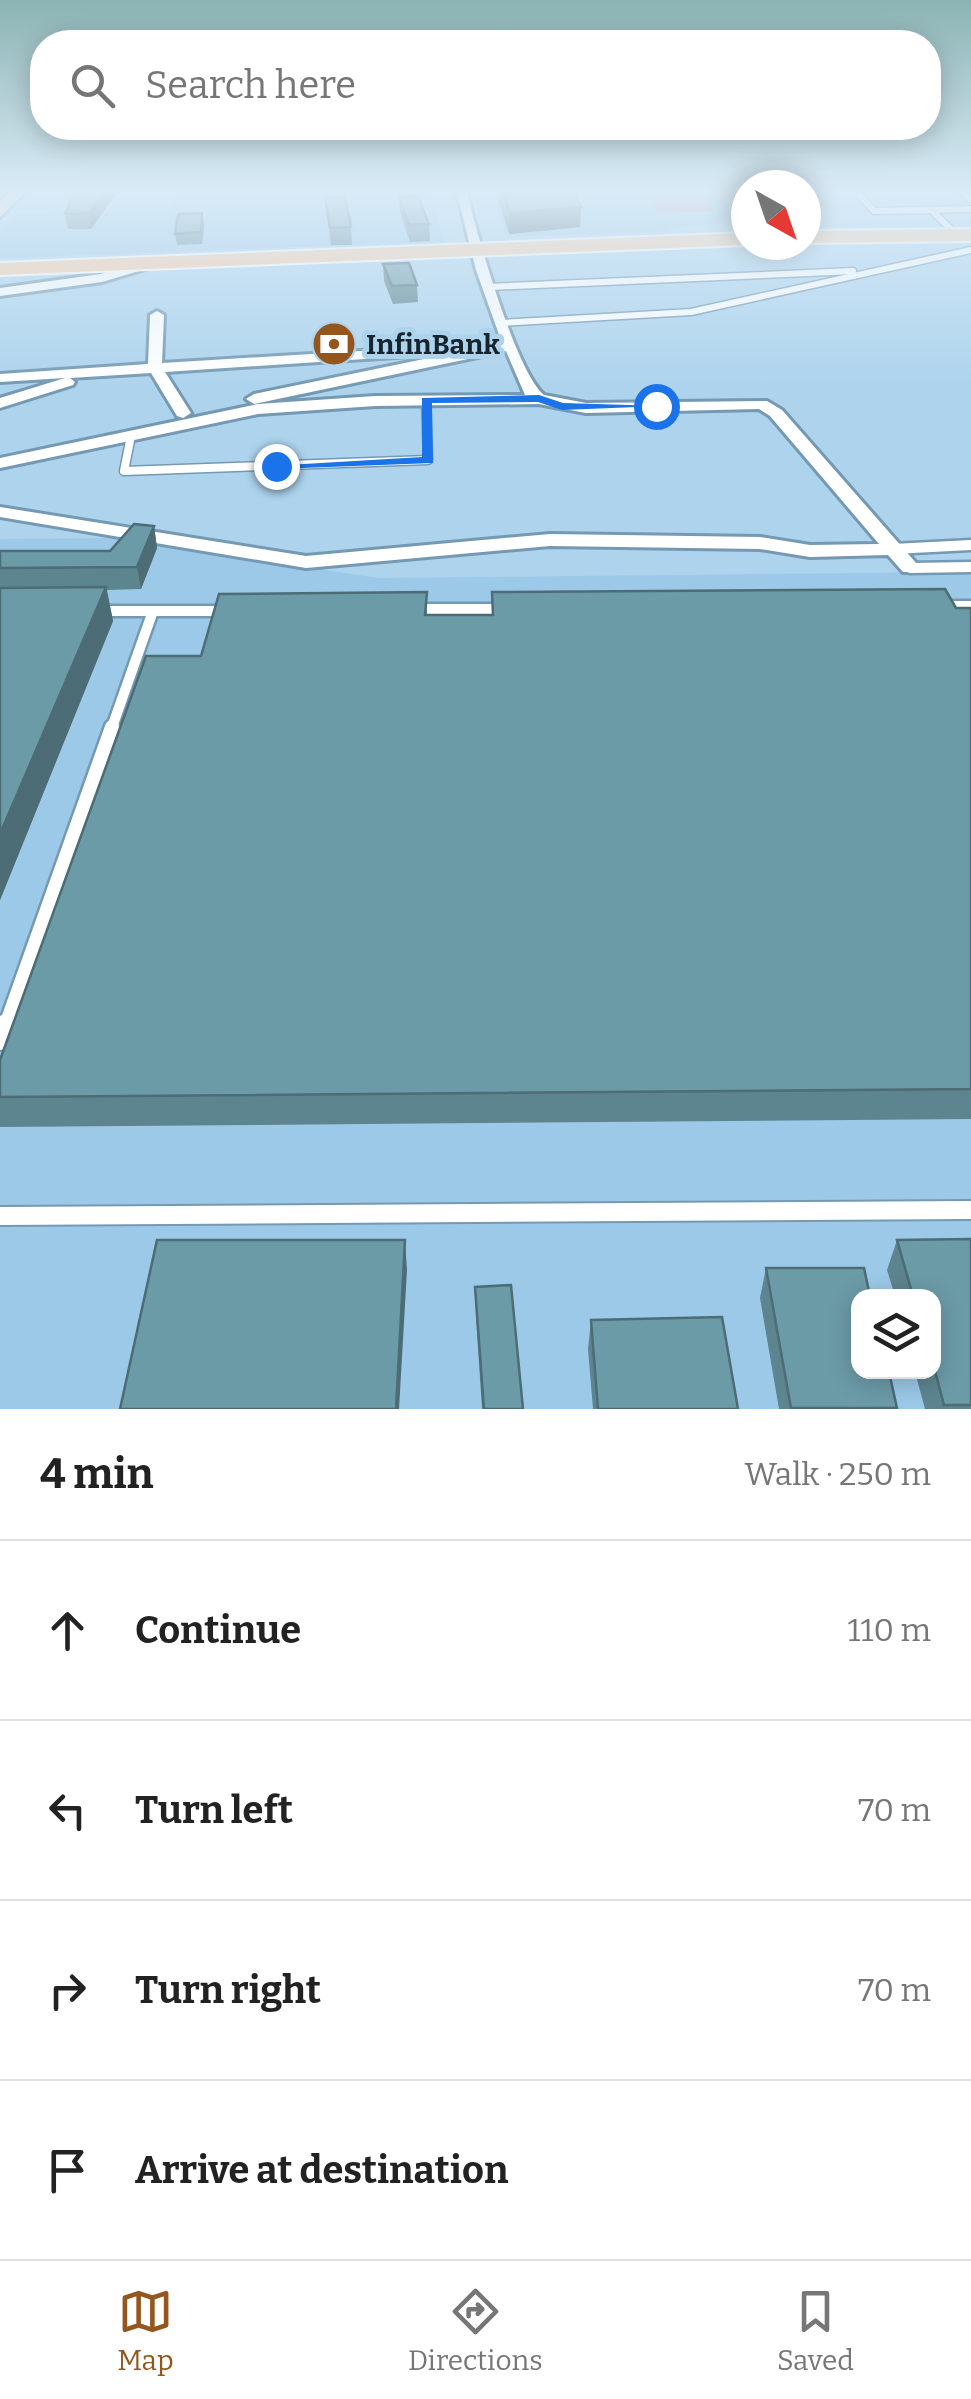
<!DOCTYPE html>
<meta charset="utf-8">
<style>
:root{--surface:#fff;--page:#f2f2f2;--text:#222;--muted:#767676;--line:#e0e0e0;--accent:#95561d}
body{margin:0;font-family:Bitter,serif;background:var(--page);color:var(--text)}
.controls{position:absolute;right:30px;bottom:30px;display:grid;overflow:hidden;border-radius:20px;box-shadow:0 5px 25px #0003}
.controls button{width:90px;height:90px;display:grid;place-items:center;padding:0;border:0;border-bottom:2px solid var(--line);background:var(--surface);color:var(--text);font:50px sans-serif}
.compass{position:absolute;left:731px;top:170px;width:90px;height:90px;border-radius:50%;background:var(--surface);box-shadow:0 5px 25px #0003;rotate:140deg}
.stop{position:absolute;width:30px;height:30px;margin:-22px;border:8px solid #1a73e8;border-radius:50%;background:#fff}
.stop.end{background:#1a73e8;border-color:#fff;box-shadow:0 2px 10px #0008}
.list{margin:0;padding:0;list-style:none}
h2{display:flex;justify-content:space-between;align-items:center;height:130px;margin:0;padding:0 40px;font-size:42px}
h2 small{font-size:32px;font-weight:400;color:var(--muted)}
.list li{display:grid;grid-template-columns:65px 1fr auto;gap:30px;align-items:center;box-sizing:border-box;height:180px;padding:0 40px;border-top:2px solid var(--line)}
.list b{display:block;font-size:38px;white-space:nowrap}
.list em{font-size:32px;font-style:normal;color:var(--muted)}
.icon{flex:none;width:55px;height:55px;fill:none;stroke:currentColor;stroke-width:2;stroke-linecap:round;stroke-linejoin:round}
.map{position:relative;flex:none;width:971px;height:1409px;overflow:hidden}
.search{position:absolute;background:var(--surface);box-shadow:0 5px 25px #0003;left:30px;right:30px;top:30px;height:110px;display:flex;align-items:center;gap:25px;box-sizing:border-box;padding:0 35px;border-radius:40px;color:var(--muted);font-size:38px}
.sheet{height:850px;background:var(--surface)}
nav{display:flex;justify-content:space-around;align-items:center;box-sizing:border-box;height:140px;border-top:2px solid var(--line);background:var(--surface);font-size:28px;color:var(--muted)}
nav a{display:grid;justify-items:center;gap:5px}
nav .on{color:var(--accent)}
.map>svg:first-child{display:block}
</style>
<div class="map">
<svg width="971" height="1409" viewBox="0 0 971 1409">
<rect width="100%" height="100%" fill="#add3ed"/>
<!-- built -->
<path fill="#9cc9e8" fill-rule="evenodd" d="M177 193H431L443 242 0 258V234L16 214 171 208Z
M718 193 742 222 669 228 670 231 507 237 493 197Z
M113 538 378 578 971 572V1409H0V539ZM858 1296H934V1372H858Z"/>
<!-- green -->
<path fill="#d59aad" d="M704 196 715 211 657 213 648 197Z"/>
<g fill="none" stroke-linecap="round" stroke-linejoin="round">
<defs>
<path id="lane-far4" d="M858 193 874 211 971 209
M963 193 971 199
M931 210 957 235
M488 287 853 271
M500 323 691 312 971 250"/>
<path id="lane-far3" d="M131 436 124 471 428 460 426 400"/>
<path id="lane-far2" d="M893 549 971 545
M910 568 971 567
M939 606H971
M414 609H506
M99 611H226
M111 730 153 611"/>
<path id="lane-far1" d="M6 1025 112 727"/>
<path id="lane" d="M0 1041 6 1023
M0 1216 971 1210"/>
<path id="street" d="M457 193H467C477 234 515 370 544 395L586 403 767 401 782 410 917 564 920 568 917 572H903L888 555 810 557 760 549 550 546 306 568 0 517V507L306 556 550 534 760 537 810 545 879 544 770 416 759 409 586 413 539 404 375 406 258 414 0 468V458L258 404 375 396 525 395 506 351 254 404 246 399 254 394 502 343 476 270Z
M155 258 161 262 159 265 102 282 0 296V288L101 274Z
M157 311 164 315 162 363 426 347 433 351 426 355 165 372 191 413 183 418 177 416 151 373 70 378 75 382 73 385 0 408V398L65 378 0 382V374L148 364 150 315Z"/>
<path id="secondary" d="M8 193H24L0 217V202Z"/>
<path id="primary" d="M971 229V241L806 243V231Z
M746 233V245L0 275V263Z"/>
</defs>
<!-- lane-far4 casing -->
<use href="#lane-far4" stroke="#7599b2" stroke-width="9"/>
<!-- lane-far3 casing -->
<use href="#lane-far3" stroke="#7599b2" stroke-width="11"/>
<!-- lane-far2 casing -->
<use href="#lane-far2" stroke="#7599b2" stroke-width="15"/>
<!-- lane-far1 casing -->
<use href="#lane-far1" stroke="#7599b2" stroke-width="19"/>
<!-- lane casing -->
<use href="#lane" stroke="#7599b2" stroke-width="22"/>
<!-- street casing -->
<use href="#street" stroke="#7599b2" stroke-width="6"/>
<!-- secondary casing -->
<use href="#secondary" stroke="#7599b2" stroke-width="6"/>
<!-- primary casing -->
<use href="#primary" stroke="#fff" stroke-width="4"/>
<!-- lane-far4 -->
<use href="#lane-far4" stroke="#fff" stroke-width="6"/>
<!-- lane-far3 -->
<use href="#lane-far3" stroke="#fff" stroke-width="8"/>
<!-- lane-far2 -->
<use href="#lane-far2" stroke="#fff" stroke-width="10"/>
<!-- lane-far1 -->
<use href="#lane-far1" stroke="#fff" stroke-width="14"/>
<!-- lane -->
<use href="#lane" stroke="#fff" stroke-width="18"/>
<!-- street -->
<use href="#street" fill="#fff" fill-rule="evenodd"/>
<!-- secondary -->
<use href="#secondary" fill="#fee4cf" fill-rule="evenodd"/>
<!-- primary -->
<use href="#primary" fill="#fdcaa0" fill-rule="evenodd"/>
</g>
<!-- wall -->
<path fill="#5d8590" d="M496 193H574L580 227 509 234Z
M116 194 91 229H68L65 214Z
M325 197 351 227 352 245H331Z
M399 197 429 224 430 241 410 242 400 213Z
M204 225 202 244 177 245 175 234Z
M383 264 417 285 418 302 393 304 384 281Z
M154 526 157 548 141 589 107 590 113 621 0 900V551H110Z
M427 592V615L971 608V1119L0 1127V1060L201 656Z
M971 1239V1409H925L915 1372H934V1296H895L887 1270 897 1240Z
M766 1268 897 1408V1409H779L760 1298Z
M475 1287 523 1409H482L476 1317Z
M591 1320 738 1409H593L588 1349Z"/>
<!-- shaded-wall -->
<path fill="#4c6c76" d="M103 193H116L91 229 89 213Z
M581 207 580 227 509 234 510 213Z
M202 213 204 225 202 244 201 232Z
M154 526 157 548 141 589 137 567Z
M106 587 113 621 0 900V834Z
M405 1240 407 1270 399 1409H396Z"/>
<!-- building -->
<path fill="#6c9ba8" stroke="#4c6c76" stroke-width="2.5" d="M75 193H103L89 213 65 214Z
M503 193H574L581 207 510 213Z
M418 196 429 224 409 225 399 197Z
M325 197H345L351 227 330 228Z
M202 213 201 232 175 234 178 214Z
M409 263 417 285 392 286 383 264Z
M134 524 154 526 137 567 0 568V551H110Z
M106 587 0 834V588Z
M945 589 956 608H971V1089L0 1097V1060L146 656H201L219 594 427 592 425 615H493L492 592Z
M971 1239V1405H944L934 1367V1296H913L897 1240Z
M157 1240H405L396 1409H120Z
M766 1268H864L870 1296H858V1372H889L897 1408H791Z
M511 1285 523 1409H484L475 1287Z
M722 1317 738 1409H598L591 1320Z"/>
<!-- sky -->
<linearGradient id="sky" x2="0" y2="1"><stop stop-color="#8bb3b3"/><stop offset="0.49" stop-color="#daebf7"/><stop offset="1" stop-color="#daebf7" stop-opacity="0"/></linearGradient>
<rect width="971" height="390" fill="url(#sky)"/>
<!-- route -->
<path fill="#1a73e8" d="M539 395 563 403 662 406 562 410 538 402 432 403 433 463 276 469 270 466 422 457V398Z"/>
<!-- icons -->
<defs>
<symbol id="bank-disc" viewBox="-11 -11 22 22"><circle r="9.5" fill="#95561d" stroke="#add3ed"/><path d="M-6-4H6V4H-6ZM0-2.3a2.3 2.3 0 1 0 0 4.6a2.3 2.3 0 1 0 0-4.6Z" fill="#fff"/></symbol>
</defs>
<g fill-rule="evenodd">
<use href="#bank-disc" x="309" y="319" width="50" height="50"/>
</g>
<g text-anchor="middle" stroke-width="10" stroke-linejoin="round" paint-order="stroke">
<!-- far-poi labels -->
<g font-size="28" font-weight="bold" fill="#16242e" stroke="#add3ed" text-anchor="start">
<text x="366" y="354">InfinBank</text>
</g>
</g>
</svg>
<div class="controls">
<button><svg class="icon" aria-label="layers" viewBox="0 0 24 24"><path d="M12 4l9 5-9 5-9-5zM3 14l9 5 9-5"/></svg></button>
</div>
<svg class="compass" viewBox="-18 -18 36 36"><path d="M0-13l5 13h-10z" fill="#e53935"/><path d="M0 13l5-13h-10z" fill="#767676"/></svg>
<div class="stop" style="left:656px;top:406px"></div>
<div class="stop end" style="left:276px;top:466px"></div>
<div class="search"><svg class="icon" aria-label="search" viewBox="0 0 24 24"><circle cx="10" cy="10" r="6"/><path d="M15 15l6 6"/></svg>Search here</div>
</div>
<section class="sheet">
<h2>4 min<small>Walk · 250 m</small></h2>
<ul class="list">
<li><svg class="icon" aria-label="ahead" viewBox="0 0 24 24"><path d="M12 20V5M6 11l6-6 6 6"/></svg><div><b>Continue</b></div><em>110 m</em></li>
<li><svg class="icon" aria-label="left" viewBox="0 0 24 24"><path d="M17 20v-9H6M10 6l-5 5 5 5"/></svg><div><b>Turn left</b></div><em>70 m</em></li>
<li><svg class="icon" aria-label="right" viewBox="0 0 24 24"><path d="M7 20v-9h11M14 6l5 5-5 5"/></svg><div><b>Turn right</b></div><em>70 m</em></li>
<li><svg class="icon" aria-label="arrive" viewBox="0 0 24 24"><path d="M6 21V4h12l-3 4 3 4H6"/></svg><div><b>Arrive at destination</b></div></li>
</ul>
</section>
<nav>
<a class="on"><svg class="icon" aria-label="map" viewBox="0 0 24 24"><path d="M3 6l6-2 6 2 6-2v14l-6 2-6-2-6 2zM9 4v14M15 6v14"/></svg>Map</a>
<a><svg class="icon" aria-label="directions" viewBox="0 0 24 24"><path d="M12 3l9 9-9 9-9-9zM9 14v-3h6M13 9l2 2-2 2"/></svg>Directions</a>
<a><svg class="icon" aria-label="saved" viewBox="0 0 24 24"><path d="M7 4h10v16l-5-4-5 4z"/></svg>Saved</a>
</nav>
